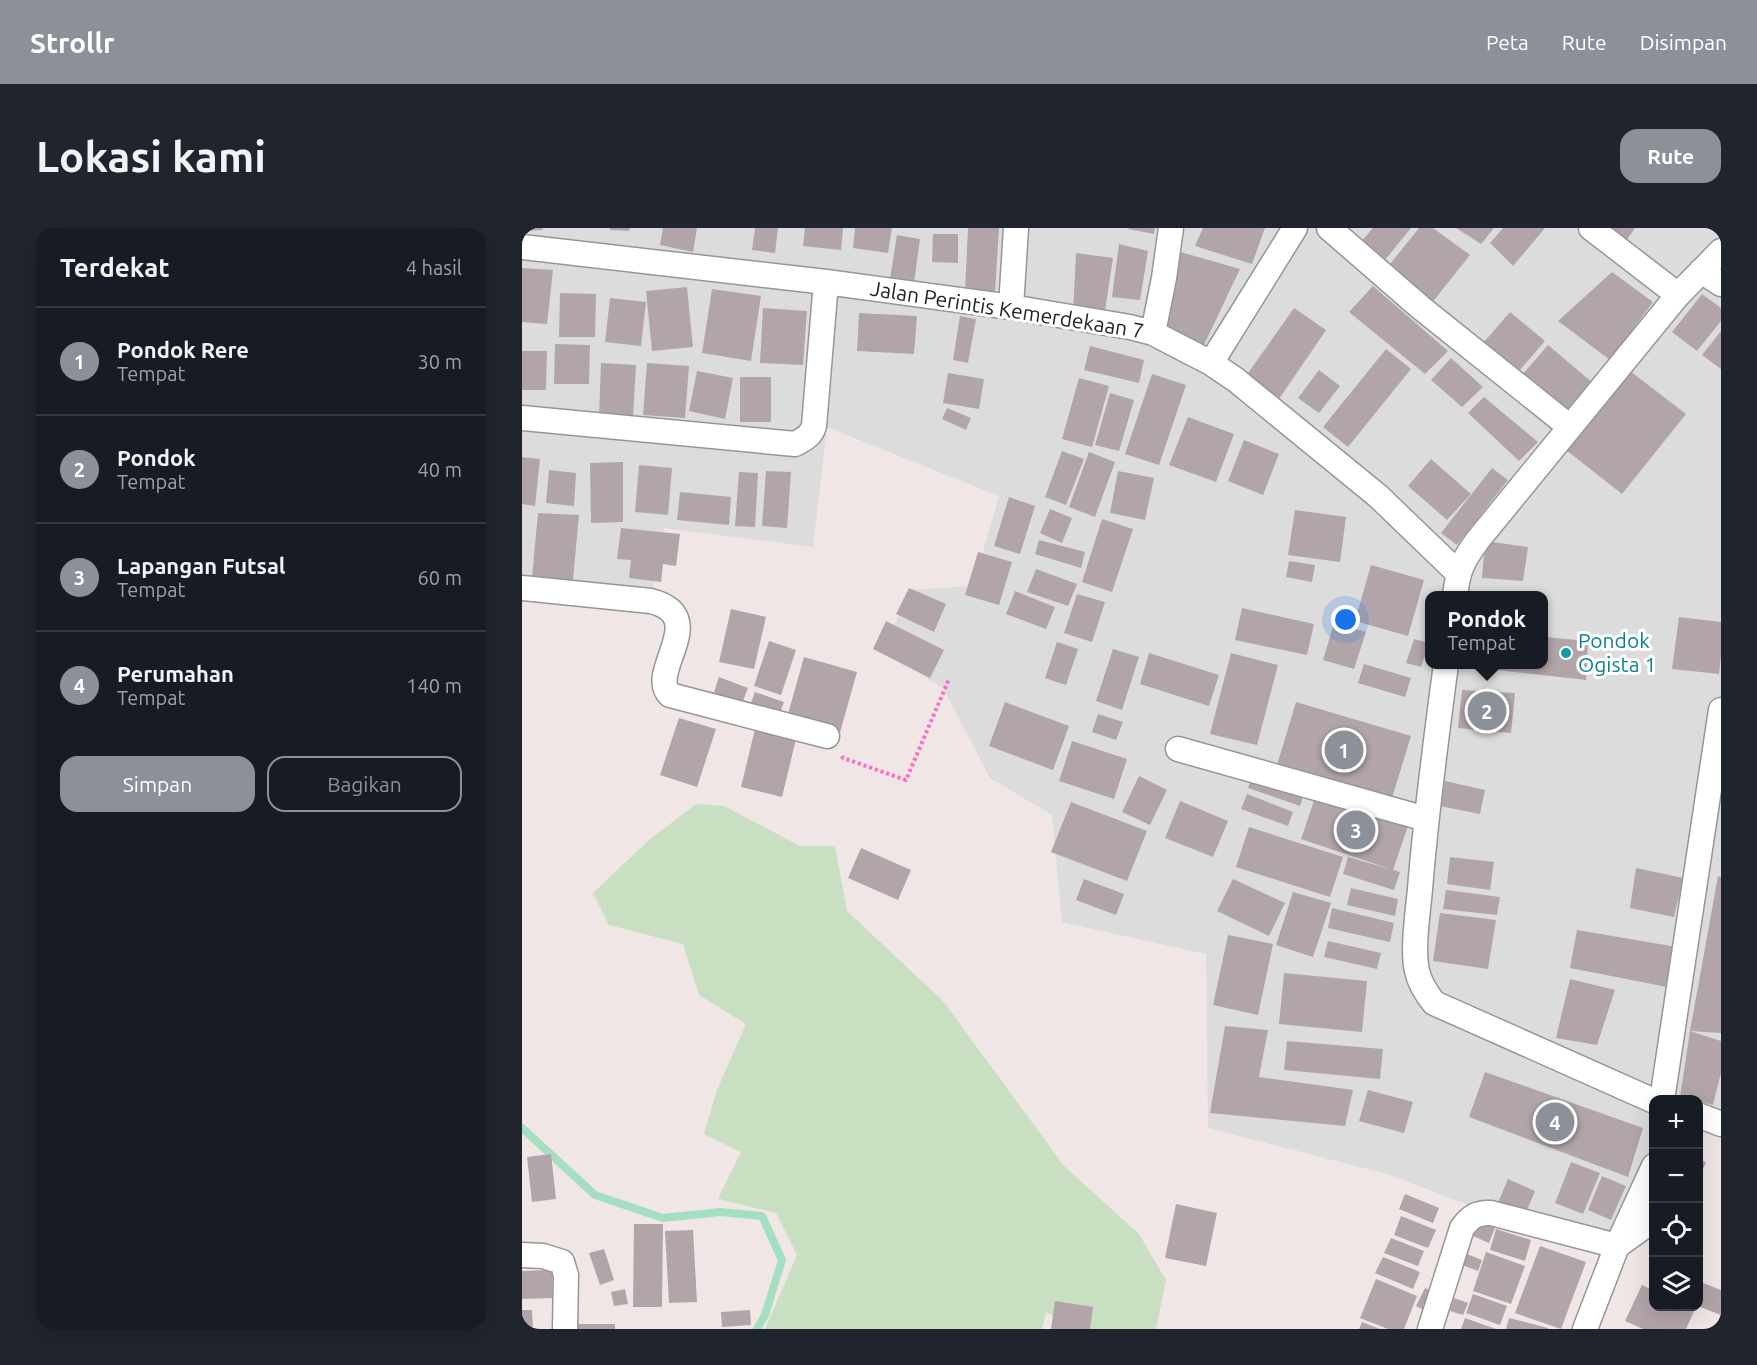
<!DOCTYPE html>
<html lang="id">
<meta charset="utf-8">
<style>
:root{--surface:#171b24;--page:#20242c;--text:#f1f3f6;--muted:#9ea1a6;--line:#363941;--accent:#8c9099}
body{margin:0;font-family:Ubuntu,sans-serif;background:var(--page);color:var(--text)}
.controls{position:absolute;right:18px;bottom:18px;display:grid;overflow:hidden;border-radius:12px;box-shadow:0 6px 24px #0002}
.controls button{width:54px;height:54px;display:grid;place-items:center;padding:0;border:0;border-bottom:2px solid var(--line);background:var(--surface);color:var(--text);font:30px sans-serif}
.you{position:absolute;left:824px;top:392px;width:21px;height:21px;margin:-15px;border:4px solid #fff;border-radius:50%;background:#1a73e8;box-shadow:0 0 0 9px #1a73e833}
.badge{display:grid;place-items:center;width:39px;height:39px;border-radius:50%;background:var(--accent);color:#fff;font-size:20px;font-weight:700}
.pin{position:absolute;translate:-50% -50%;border:3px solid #fff;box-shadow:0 2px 6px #0006}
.popup{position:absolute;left:903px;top:363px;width:123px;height:78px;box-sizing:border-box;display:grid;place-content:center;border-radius:12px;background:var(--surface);filter:drop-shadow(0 2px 4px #0005);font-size:20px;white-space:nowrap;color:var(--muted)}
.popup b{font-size:22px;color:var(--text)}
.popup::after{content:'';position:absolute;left:50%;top:100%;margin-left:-12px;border:12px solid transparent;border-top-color:var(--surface)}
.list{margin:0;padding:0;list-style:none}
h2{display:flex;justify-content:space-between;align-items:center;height:78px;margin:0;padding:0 24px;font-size:26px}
h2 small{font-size:20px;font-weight:400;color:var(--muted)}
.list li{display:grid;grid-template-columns:39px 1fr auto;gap:18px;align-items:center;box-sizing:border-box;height:108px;padding:0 24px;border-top:2px solid var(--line)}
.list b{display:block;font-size:22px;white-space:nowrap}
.list p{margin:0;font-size:20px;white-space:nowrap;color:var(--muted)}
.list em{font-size:20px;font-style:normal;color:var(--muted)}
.actions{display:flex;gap:12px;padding:18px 24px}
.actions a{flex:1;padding:14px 0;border:2px solid var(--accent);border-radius:18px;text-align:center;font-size:21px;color:var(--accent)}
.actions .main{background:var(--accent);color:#fff}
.icon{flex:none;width:33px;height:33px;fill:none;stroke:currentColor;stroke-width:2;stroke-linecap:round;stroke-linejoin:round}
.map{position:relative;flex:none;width:1199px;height:1101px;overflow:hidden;border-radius:18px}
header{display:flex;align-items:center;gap:36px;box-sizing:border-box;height:84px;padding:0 30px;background:var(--accent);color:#fff}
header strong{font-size:28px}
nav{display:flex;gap:33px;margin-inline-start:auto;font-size:21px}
.intro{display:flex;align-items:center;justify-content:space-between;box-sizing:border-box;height:144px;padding:0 36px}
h1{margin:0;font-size:42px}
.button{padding:15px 27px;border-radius:18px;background:var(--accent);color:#fff;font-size:21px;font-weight:700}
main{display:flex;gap:36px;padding:0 36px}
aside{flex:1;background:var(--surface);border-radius:18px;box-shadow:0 6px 24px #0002}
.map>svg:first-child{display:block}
</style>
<header>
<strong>Strollr</strong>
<nav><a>Peta</a><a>Rute</a><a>Disimpan</a></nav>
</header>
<div class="intro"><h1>Lokasi kami</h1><a class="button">Rute</a></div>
<main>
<aside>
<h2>Terdekat<small>4 hasil</small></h2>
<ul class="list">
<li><span class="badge">1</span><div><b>Pondok Rere</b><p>Tempat</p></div><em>30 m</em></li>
<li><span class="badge">2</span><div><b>Pondok</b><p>Tempat</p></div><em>40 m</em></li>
<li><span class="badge">3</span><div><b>Lapangan Futsal</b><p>Tempat</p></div><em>60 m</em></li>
<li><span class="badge">4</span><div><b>Perumahan</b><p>Tempat</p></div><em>140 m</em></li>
</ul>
<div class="actions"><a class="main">Simpan</a><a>Bagikan</a></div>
</aside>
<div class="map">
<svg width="1199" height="1101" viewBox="0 0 1199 1101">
<rect width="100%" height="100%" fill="#f0e6e6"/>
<!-- residential -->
<path fill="#dddcdd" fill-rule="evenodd" d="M0 0H1199V894L1177 882 1176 872H1132L1131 923 1080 1028 865 946 686 900 684 726 540 694 530 587 468 550 421 460 359 423 390 362 451 358 477 268 305 199 291 319 142 300 128 377 0 369ZM908 368H1022V436H908Z"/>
<!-- wetland -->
<path fill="#c8dfc2" d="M174 576 202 578 278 618H313L325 683 421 773 542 938 617 1006 644 1052 634 1101H559L524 1084 520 1101H243L275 1027 254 985 196 971 219 924 182 906 195 862 224 796 177 767 161 716 87 697 71 665 127 612Z"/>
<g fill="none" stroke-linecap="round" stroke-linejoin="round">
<!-- stream -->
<path stroke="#a5dfc2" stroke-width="8" d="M0 900 73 967 141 990 198 984 240 988 260 1032 243 1087 235 1101"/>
</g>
<!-- building -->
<path fill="#b2a5a9" d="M0 0H21V2L0 3Z
M88 0H108L107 3 88 2Z
M141 0H175L171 24 138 17Z
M233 0H256L253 25 230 22Z
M283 0H321L319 22 281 18Z
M333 0H370L366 25 331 20Z
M446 0H477L473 65 443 63Z
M607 0H633L632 6 606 1Z
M681 0H743L730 36 673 18Z
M851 0H889L858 38 836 17Z
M897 0H911L948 27 909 76 864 41Z
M934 0H972L959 16Z
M981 0H1023L991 38 968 15Z
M1084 0H1113L1104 13Z
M411 6H436V35L410 34Z
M375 7 398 11 392 55 368 51Z
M597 16 626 23 618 72 590 69Z
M655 23 718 41 681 119 637 96Z
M554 25 591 30 582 89 551 85Z
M0 40 31 42 25 96 0 94Z
M1090 44 1131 74 1088 132 1036 93Z
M851 58 926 123 903 146 827 84Z
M165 59 171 119 130 123 124 63Z
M190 61 239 68 229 133 180 125Z
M38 65 74 66 73 109H37Z
M1180 66 1199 80V93L1175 123 1150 104Z
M88 70 124 74 119 118 83 114Z
M241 80 285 83 281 137 238 135Z
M772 80 804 102 757 171 724 148Z
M988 84 1023 113 997 143 962 114Z
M337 85 395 88 392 126 335 123Z
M438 88 454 91 446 135 431 132Z
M1199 103V141L1180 127Z
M33 116 68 117 67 156H32Z
M1026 117 1072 156 1048 185 1001 146Z
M568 118 622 132 617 155 562 142Z
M864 121 889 141 826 219 801 199Z
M0 123H25L24 162H0Z
M929 130 961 159 940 179 909 152Z
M79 135 114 137 111 190 77 189Z
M125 135 167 138 163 190 121 187Z
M797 142 818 158 797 185 776 170Z
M175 143 211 150 203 191 167 183Z
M1108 143 1164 186 1100 266 1044 222Z
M426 145 462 151 457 181 421 175Z
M630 146 664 157 637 237 603 226Z
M218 149H249V194H218Z
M557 150 587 158 570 219 540 211Z
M588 165 612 172 597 223 573 217Z
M962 169 1016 214 997 233 946 185Z
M425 180 449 190 444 202 420 191Z
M666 189 712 206 694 254 647 237Z
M722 212 757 226 741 267 706 253Z
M540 223 562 231 544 277 523 269Z
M567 224 593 234 573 289 547 279Z
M0 229 18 231 13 278 0 276Z
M909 231 949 266 925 292 886 258Z
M101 234V294L69 295 68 235Z
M117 237 150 240 146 287 113 284Z
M970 240 986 252 935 317 919 305Z
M27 242 54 245 52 278 24 275Z
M244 243 269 244 265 300 240 298Z
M596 243 632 250 623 292 588 285Z
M217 244 236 245 233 299 213 298Z
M158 264 209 269 207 297 155 292Z
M487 269 513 278 498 326 472 318Z
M528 281 550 290 540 315 518 305Z
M773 282 824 289 818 334 766 327Z
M16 285 57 287 51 352 10 349Z
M580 291 611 301 590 364 560 354Z
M99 300 158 306 154 338 141 336 139 354 107 350 109 332 95 331Z
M517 312 563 324 559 340 513 326Z
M963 313 1006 319 1001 353 960 350Z
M456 324 490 334 477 377 443 367Z
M767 333 793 337 790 354 764 349Z
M849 337 902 352 886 408 833 393Z
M514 341 555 356 546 378 505 364Z
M387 360 424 376 412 404 374 386Z
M493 363 533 379 524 401 484 386Z
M555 366 583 374 570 414 542 405Z
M720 380 792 396 785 427 713 412Z
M209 381 244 389 232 441 197 434Z
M1157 389 1199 394V427L1197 446 1150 441Z
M364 393 422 422 408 450 351 421Z
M812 395 844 404 832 441 801 432Z
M1022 409 1066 413 1064 452 939 438 940 436H1022Z
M892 411 907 415 899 439 884 435Z
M247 413 274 422 259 467 232 458Z
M535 414 556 421 544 457 523 450Z
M591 421 617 429 600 482 574 473Z
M627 425 697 447 687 478 618 456Z
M709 425 756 437 735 517 688 506Z
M282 429 335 444 317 508 264 493Z
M842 436 889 450 883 469 836 455Z
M197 449 226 460 217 483 189 473Z
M940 462 993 465 989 505 936 500Z
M233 464 262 474 256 490 227 480Z
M483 474 547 498 531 542 467 518Z
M774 474 889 508 870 570 755 537Z
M576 486 601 494 594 512 570 504Z
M157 490 194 501 175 559 138 547Z
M234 497 275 507 260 569 219 559Z
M550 513 605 531 592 571 537 553Z
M731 544 783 562 778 578 726 560Z
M617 548 645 562 628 597 600 584Z
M923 553 963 562 958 586 918 578Z
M796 561 888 592 871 642 779 611Z
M725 566 771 584 766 598 719 581Z
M658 573 706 593 691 629 643 610Z
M549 574 625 603 605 653 529 624Z
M727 599 821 629 808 669 714 639Z
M339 620 389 642 376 672 326 650Z
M826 629 878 644 872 662 821 646Z
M928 629 972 634 968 662 925 656Z
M1114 640 1161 650 1152 689 1108 680Z
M1196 648 1199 649V805L1168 803 1199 813V845L1191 877 1176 873V872L1158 869 1168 803Z
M562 651 602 666 594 687 554 672Z
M711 651 763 675 747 708 695 683Z
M829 660 876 671 873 688 825 677Z
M924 662 978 669 975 687 921 681Z
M771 664 809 675 791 729 754 717Z
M810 680 872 695 868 714 806 700Z
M918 685 974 692 966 741 911 733Z
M1055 702 1155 719 1145 759 1048 740Z
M706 707 751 716 736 787 691 777Z
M806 713 859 725 855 741 802 729Z
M762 745 845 753 840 804 757 796Z
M1048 751 1093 762 1075 817 1034 810Z
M703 798 746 802 737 849 831 862 823 898 688 885Z
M765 813 861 821 858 851 762 842Z
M963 844 1121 900 1106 949 947 889Z
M846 862 891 874 882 905 837 893Z
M29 926 34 971 10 974 5 929Z
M1176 931 1184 934 1176 953Z
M1049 934 1078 945 1061 986 1033 975Z
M1080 948 1104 958 1089 992 1066 982Z
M986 951 1013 963 1002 989 975 977Z
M883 966 917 980 911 995 877 981Z
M654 976 695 985 684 1038 643 1030Z
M879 988 914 1002 906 1020 872 1007Z
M958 994 973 1000 967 1015 951 1008Z
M112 996H141L140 1079H111Z
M974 1001 1009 1012 1003 1033 968 1022Z
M171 1002 175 1074 147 1075 143 1003Z
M869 1010 902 1023 896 1038 862 1025Z
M1018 1018 1064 1034 1039 1101 993 1085Z
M82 1021 92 1052 78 1057 67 1025Z
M964 1024 1003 1038 989 1076 951 1063Z
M945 1026 960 1032 956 1043 940 1037Z
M861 1029 898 1044 891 1061 853 1045Z
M30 1042 31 1070 0 1071V1043Z
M854 1051 895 1068 882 1101H866L838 1090Z
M1176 1053 1199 1062V1087L1176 1078Z
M1120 1057 1132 1063V1078H1167L1173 1081 1164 1101H1121L1103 1093Z
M903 1060 914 1065 906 1084 894 1078Z
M103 1061 106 1076 92 1078 89 1064Z
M951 1066 985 1078 978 1097 944 1085Z
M932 1070 946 1075 941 1087 928 1083Z
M533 1073 571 1079 568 1101H529Z
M0 1082H10L11 1101H0Z
M228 1082 229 1097 200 1099 199 1084Z
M943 1090 974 1101H939Z
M987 1090 1026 1100V1101H984Z
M840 1094 858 1101H837Z
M52 1096H93V1101H51Z"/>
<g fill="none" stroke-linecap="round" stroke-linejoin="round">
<defs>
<path id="minor" d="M807 0 898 79 1048 199
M1069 0 1156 67
M0 19 304 54 489 79 608 99 631 105 689 135 714 152 856 268 936 345
M1179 43 1199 56
M489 79 494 0
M631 105 642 50 649 0
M689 135 773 0
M0 190 273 216C282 211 289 208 292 198L304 54
M0 360 129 373C190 389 124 444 148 467L305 508
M933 368C936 342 940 334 955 313L1156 67 1199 23
M924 436C914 511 904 585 898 661 896 684 890 721 895 743 898 756 904 765 912 775L1132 873
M656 521 904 591
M1140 872 1199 482
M1176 887 1199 896
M0 1027 21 1028 40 1034 44 1047 43 1101
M908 1101 940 1000C948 989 955 984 969 985L1095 1018 1120 1000 1132 976
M1063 1101 1095 1018 1132 938"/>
</defs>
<!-- minor casing -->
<use href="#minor" stroke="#969696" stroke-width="27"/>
<!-- path -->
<path stroke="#fc6bc6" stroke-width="4" stroke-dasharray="3 3" stroke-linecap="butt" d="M320 528 321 530 384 552 427 451"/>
<!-- minor -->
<use href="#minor" stroke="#fff" stroke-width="24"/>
</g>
<!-- markers -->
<circle fill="#0f9aa8" stroke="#fff" stroke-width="2" cx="1044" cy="425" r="6"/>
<g text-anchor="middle" stroke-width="6" stroke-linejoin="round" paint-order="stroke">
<!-- street labels -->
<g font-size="21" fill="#1f1f1f" stroke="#fff">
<text transform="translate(485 82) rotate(9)" y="7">Jalan Perintis Kemerdekaan 7</text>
</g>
<!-- culture labels -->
<g font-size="21" fill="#0d838f" stroke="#fff" text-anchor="start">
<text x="1056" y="420">Pondok<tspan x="1056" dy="24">Ogista 1</tspan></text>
</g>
</g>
</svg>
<div class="controls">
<button>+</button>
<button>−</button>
<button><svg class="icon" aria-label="locate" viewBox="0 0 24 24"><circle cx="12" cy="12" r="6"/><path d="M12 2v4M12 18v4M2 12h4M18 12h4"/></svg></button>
<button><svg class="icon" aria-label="layers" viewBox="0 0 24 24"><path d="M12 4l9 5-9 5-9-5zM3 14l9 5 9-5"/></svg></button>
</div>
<div class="you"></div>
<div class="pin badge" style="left:822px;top:522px">1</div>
<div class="pin badge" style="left:965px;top:483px">2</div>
<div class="popup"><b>Pondok</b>Tempat</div>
<div class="pin badge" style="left:834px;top:602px">3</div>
<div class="pin badge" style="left:1033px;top:894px">4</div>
</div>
</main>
